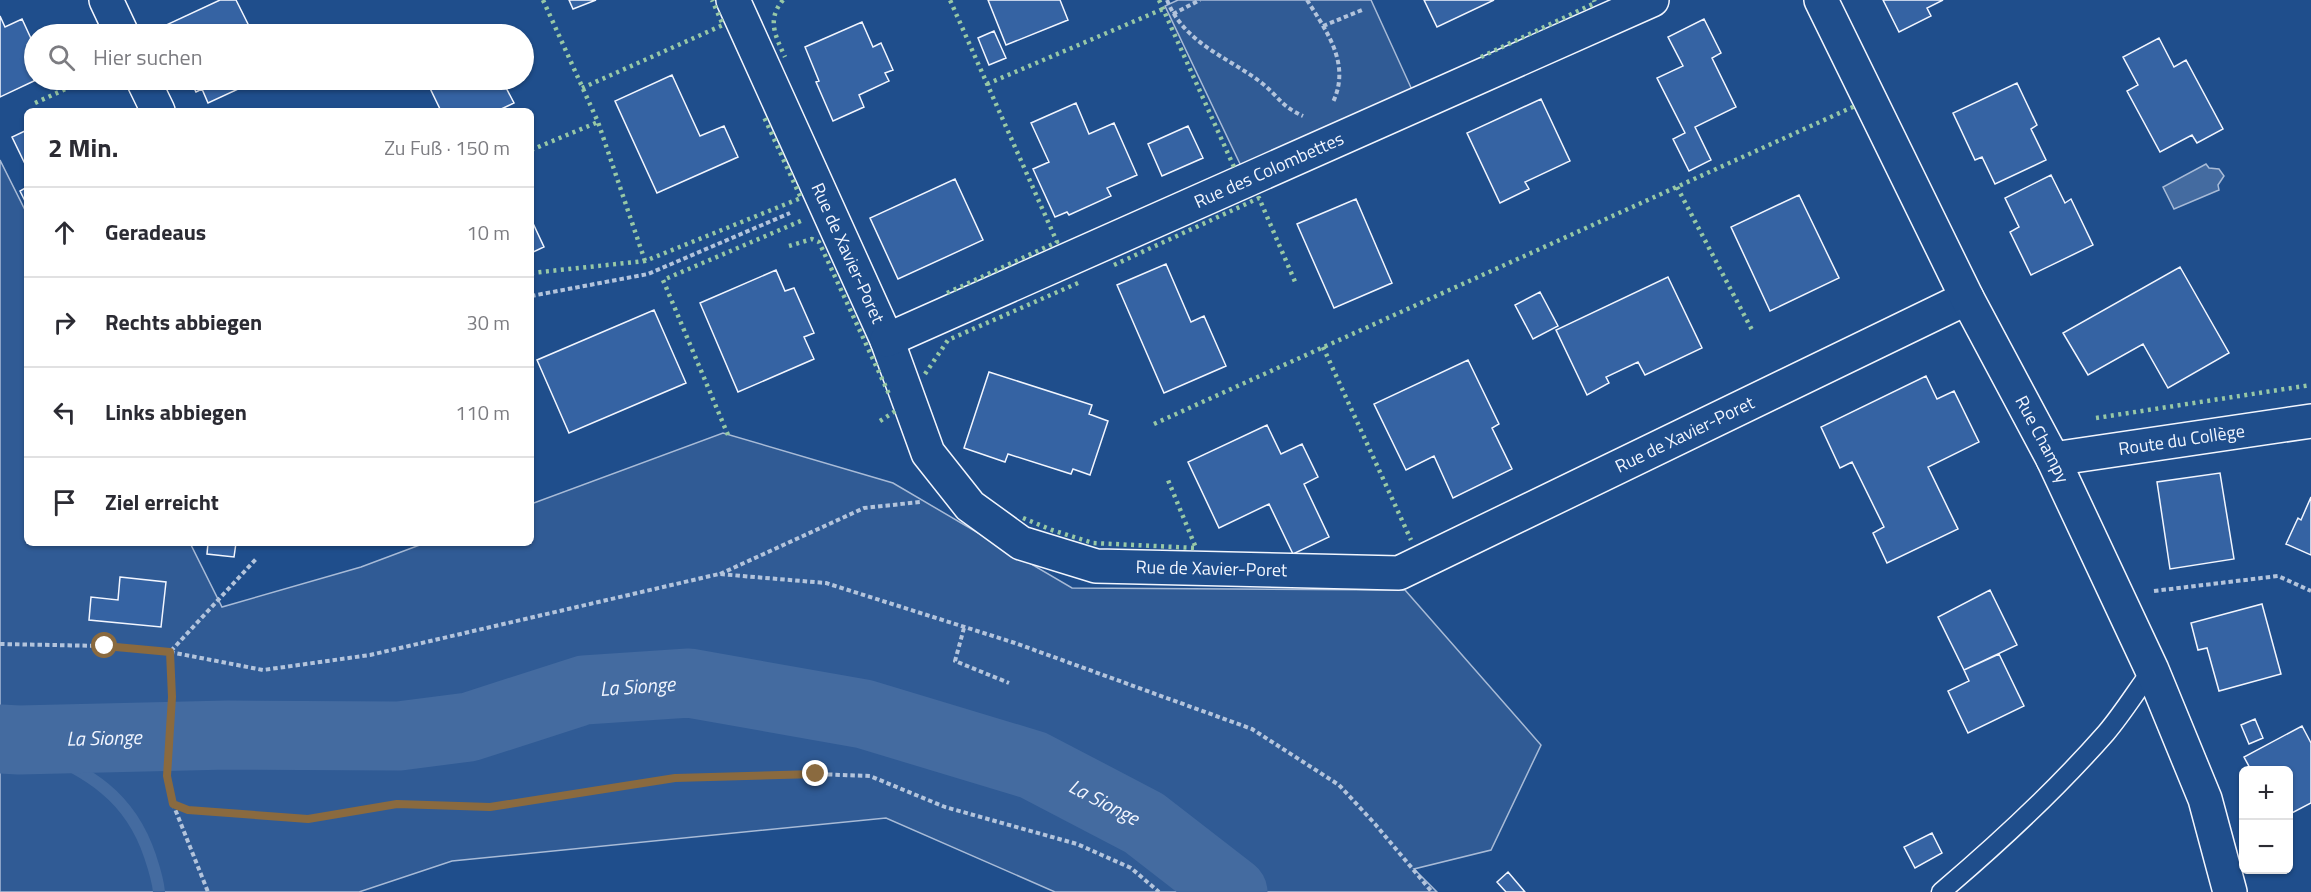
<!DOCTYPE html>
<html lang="de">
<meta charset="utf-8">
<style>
:root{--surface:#fff;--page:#f7f7f7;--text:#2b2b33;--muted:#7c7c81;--line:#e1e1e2}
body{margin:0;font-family:"Titillium Web",sans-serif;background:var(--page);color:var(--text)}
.controls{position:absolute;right:18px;bottom:18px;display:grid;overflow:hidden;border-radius:9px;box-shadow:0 2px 4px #0004}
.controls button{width:54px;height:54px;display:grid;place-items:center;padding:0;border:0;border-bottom:2px solid var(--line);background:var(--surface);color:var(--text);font:30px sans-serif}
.stop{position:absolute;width:18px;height:18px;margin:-14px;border:4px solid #8a6a3f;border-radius:50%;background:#fff}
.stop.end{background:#8a6a3f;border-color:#fff;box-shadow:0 2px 6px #0008}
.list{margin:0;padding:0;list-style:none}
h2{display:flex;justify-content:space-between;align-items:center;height:78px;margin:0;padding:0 24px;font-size:26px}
h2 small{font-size:20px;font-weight:400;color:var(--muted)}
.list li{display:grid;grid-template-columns:39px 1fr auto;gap:18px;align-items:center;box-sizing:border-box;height:90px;padding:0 24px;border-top:2px solid var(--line)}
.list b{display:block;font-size:22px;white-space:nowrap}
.list em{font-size:20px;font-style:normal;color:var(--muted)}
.icon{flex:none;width:33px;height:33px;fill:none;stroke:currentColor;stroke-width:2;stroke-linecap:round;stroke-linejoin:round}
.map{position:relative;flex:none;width:2311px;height:892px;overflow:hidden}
.search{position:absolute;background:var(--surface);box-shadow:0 2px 4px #0004;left:24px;top:24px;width:510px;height:66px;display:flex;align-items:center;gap:15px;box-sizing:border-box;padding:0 21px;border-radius:33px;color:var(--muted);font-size:22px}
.panel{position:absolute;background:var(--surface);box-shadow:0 2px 4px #0004;left:24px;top:108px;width:510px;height:438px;border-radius:9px}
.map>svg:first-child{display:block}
</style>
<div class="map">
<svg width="2311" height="892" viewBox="0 0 2311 892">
<rect width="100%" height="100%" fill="#1f4e8c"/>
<!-- built -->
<path fill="#305b95" stroke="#a8bbd7" stroke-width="1.5" d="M1178 0H1371L1413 92 1242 168 1165 6Z
M0 160 27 214V543H190L222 607 361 567 425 543H531V504L723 433 893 483 1072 588 1405 590 1541 745 1491 850 1414 869 1437 892H1055L886 818 452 861 359 892H0Z"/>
<!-- water -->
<path fill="#446ba0" stroke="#a8bbd7" stroke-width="1.5" d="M2206 164 2209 168 2219 169 2224 176 2218 185 2219 190 2174 209 2163 187Z"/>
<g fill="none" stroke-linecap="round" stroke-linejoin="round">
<!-- stream -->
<path stroke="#446ba0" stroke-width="12" d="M19 740C79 770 127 787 150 856 154 868 158 880 159 892"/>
<!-- river -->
<path stroke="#446ba0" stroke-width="69" id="s1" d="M0 739 19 740 228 735 399 736 469 727 584 690 689 683 864 714 1033 765 1144 823 1233 892"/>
</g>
<!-- building -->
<path fill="#3563a3" stroke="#f2f6ff" stroke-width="1.5" d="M220 0H236L253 34H168L164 26Z
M569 0H596L573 9Z
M988 0H1060L1068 20 1006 45Z
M1424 0H1494L1437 27Z
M1883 0H1943L1927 8 1931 16 1899 32Z
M0 16 5 27 22 19 34 45V80H36L0 97Z
M1704 19 1721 53 1712 58 1736 107 1695 127 1711 160 1689 171 1673 139 1685 133 1657 78 1683 66 1668 37Z
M862 22 873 47 881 43 893 70 885 73 889 81 859 95 864 107 833 121 816 82 819 81 805 47Z
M994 31 1006 58 989 65 978 38Z
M2159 38 2174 67 2186 60 2223 129 2197 143 2192 135 2160 152 2127 91 2138 85 2123 57Z
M672 75 700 136 724 126 738 157 657 193 615 101Z
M190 80H244L247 85 208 103 202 89 196 92Z
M426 80H502L514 103 497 111H441Z
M2017 83 2037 125 2031 129 2046 160 1995 184 1982 157 1975 160 1953 113Z
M1541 99 1570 161 1525 182 1529 189 1500 203 1467 133Z
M1076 103 1089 134 1114 123 1137 175 1107 188 1111 196 1069 215 1067 212 1055 217 1033 169 1049 162 1031 123Z
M1188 126 1203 158 1162 176 1148 144Z
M27 130V168L12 137Z
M2051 175 2065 203 2071 199 2093 245 2031 275 2010 232 2019 227 2005 198Z
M955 179 983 240 898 279 870 218Z
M27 187V205L20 191Z
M1799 195 1839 278 1770 311 1731 227Z
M1356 199 1392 283 1334 308 1297 224Z
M531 219 544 247 531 253Z
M1166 264 1191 322 1204 316 1226 366 1164 393 1117 285Z
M2180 267 2229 353 2168 388 2143 344 2088 375 2063 333Z
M776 270 785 291 794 288 814 333 804 337 814 359 738 392 700 303Z
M1668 277 1702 348 1645 375 1638 362 1606 377 1609 383 1587 395 1556 330Z
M1540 292 1558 326 1533 339 1515 305Z
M654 310 686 383 569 433 537 360Z
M1468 360 1499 424 1492 428 1512 469 1453 498 1434 456 1406 470 1374 404Z
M989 372 1092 405 1089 414 1108 421 1090 475 1073 469 1071 474 1008 454 1005 462 964 448Z
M1926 376 1937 399 1954 391 1979 442 1928 467 1958 529 1887 563 1873 533 1884 527 1852 462 1840 468 1821 427Z
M1267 425 1281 454 1302 444 1318 477 1304 484 1329 537 1293 554 1269 504 1219 528 1188 462Z
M2220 473 2234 559 2170 569 2157 482Z
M2311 497V555L2286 544 2298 518 2301 520Z
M208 543H236L234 557 207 554Z
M120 577 166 582 161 627 89 620 91 597 118 600Z
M1990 590 2017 645 1964 670 1938 617Z
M2262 604 2281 674 2219 691 2207 648 2198 650 2191 623Z
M1999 654 2024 706 1968 733 1948 691 1969 681 1964 670Z
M2255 719 2263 738 2249 744 2241 725Z
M2302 726 2311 743V803L2288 815V770H2251L2244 757Z
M1932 833 1942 853 1915 868 1904 847Z
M1508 872 1525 892H1506L1497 882Z"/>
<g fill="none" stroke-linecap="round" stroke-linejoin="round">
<defs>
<path id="service" d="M1941 892C2000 842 2055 791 2106 733 2123 713 2137 690 2152 670"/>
<g id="minor">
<path d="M106 0 122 34"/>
<path id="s2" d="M733 0 887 340 928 453 970 506 1021 543 1096 566 1399 573 1967 298"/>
<path id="s3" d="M1821 0 1967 298 2053 459 2152 670 2205 799 2230 892"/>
<path d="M143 80 158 111"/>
<path id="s4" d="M887 340 1652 0"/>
<path id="s5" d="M2053 459 2311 421"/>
</g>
</defs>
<!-- service casing -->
<use href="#service" stroke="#f2f6ff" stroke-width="21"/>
<!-- minor casing -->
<use href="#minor" stroke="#f2f6ff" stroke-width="36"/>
<!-- path -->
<path stroke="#b3c4dc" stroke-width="4" stroke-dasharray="4.5 3" stroke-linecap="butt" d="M1167 0C1185 45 1229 57 1263 84 1280 98 1281 106 1303 116
M1307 0C1327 32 1351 64 1333 102
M1173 14 1200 0
M1323 26 1362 10
M531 296 648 274 790 213
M720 574 864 508 920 502
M2154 591 2278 576 2311 591
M964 628 955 661 1009 683
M0 644 104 646 170 652 172 697 167 776 173 804 208 892
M171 651 256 559
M170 652 263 670 370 655 719 574 826 583 1015 643 1252 729 1339 785 1375 824 1432 892
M173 804 188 810 308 819 397 804 490 807 675 778 816 774 870 776 945 807 1077 844 1131 868 1159 892"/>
<!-- service -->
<use href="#service" stroke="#1f4e8c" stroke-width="18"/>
<!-- minor -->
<use href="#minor" stroke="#1f4e8c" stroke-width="33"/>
<!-- hedge -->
<path stroke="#97c8a6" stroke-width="4.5" stroke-dasharray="3 4.5" stroke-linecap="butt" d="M543 0 598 122 645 261
M783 0C766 20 776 37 785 57
M1159 0 1234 167
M1481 57 1595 3 1594 0
M987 84 1163 9
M582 88 723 25 712 0
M35 103 85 80
M531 150 598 122
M1677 187 1752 330
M789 246 812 239 819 242 889 394
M1114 265 1259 198 1296 284
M531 273 645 261 801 198 764 117
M947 293 1057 242 950 0
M1323 347 1411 540
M925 374 948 340 1078 283
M2096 418 2311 385
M880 421 897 410
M1154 424 1855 106
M728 435 663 280 803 220
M1023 518 1052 530 1093 543 1196 548 1168 480"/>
</g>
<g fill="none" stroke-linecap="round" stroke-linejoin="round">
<!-- route -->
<path stroke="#8a6a3f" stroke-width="8" d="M105 646 170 652 172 697 167 776 173 804 188 810 308 819 397 804 490 807 675 778 816 774"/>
</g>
<g text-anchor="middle" stroke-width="4.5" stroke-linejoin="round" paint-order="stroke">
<!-- street labels -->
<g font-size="18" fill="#f2f6ff" stroke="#1f4e8c">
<text dy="6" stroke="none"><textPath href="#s4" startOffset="418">Rue des Colombettes</textPath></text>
<text dy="6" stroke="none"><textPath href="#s2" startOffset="278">Rue de Xavier-Poret</textPath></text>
<text dy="6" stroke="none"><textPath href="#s2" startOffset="1323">Rue de Xavier-Poret</textPath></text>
<text dy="6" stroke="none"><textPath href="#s3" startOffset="492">Rue Champy</textPath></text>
<text dy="6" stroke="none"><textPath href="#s5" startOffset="130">Route du Collège</textPath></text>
<text dy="6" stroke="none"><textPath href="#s2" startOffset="818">Rue de Xavier-Poret</textPath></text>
</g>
<!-- water labels -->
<g font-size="20" font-style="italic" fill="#f2f6ff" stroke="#1f4e8c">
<text dy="7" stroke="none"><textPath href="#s1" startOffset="644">La Sionge</textPath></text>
<text dy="7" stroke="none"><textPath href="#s1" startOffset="104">La Sionge</textPath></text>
<text dy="7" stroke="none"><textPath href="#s1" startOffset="1130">La Sionge</textPath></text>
</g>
</g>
</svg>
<div class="controls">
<button>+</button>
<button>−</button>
</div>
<div class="stop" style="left:105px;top:646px"></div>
<div class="stop end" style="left:816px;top:774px"></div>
<div class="search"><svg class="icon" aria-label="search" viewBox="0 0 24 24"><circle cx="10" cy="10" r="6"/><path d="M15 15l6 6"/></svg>Hier suchen</div>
<section class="panel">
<h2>2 Min.<small>Zu Fuß · 150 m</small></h2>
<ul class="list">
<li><svg class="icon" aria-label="ahead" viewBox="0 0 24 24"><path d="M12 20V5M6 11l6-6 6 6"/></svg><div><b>Geradeaus</b></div><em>10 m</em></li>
<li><svg class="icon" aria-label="right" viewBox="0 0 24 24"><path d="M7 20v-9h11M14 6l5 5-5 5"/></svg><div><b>Rechts abbiegen</b></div><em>30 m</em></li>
<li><svg class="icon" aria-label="left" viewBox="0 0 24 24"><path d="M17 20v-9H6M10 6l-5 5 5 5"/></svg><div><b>Links abbiegen</b></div><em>110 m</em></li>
<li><svg class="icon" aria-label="arrive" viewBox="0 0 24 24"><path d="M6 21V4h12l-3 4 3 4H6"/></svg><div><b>Ziel erreicht</b></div></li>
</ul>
</section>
</div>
